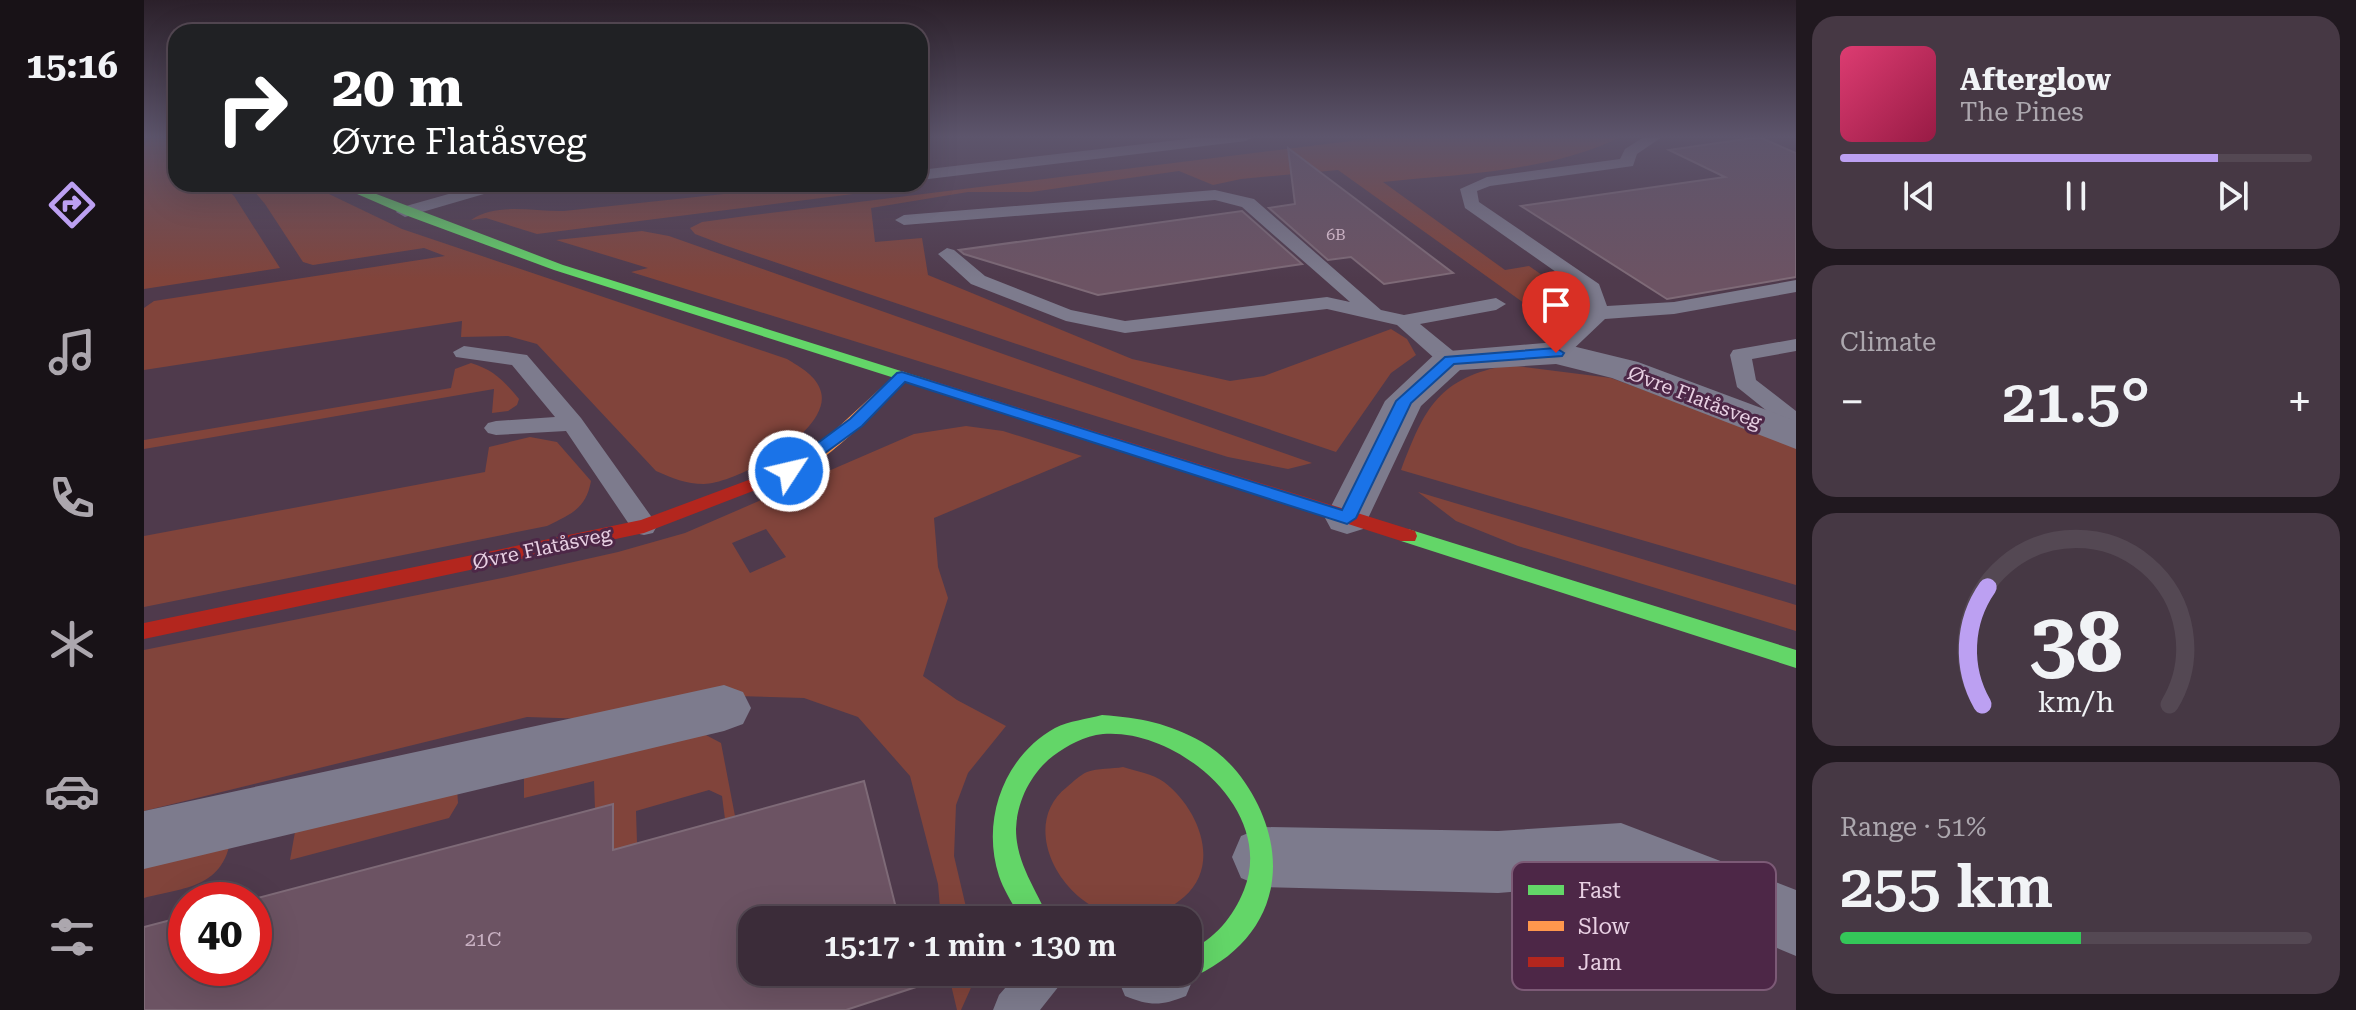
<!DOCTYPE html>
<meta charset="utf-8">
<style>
:root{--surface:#3b2c39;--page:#463844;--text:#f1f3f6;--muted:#aca7ae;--line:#544853;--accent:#bca0f2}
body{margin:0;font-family:"Roboto Serif",serif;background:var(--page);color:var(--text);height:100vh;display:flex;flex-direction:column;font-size:30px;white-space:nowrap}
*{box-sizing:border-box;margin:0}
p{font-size:26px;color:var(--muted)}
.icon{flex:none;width:44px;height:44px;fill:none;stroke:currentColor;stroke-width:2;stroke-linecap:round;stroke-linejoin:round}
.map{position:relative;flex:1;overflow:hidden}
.sheet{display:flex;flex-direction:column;gap:16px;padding:16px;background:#20181f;width:560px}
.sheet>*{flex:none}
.top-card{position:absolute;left:24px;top:24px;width:760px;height:168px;border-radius:24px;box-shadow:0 8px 32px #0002,0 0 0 2px var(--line);background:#202124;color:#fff;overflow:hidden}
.speed{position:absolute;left:24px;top:882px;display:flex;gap:16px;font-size:40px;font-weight:700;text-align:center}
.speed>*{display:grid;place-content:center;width:104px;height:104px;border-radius:50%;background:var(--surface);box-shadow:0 8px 32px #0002,0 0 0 2px var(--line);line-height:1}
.speed .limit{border:12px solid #d22;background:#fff;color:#111}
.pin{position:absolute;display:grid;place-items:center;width:68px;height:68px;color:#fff;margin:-82px -34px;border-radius:50% 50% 50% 0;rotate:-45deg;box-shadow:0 0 8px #0007}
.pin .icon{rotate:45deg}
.me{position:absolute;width:88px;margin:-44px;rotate:55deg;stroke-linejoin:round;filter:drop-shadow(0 0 6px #0008)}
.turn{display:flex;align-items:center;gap:28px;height:168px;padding:0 32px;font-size:36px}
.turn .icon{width:104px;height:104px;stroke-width:2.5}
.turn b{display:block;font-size:56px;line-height:68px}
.big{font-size:60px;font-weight:600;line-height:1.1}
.sheet .tile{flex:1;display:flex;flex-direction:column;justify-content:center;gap:12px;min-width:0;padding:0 28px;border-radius:24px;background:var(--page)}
.sheet .dial{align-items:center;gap:0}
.dial svg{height:208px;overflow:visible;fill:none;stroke:var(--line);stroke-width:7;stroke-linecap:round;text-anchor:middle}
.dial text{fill:var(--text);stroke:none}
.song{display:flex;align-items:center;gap:24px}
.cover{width:96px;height:96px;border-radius:12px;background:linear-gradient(135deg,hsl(340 70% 55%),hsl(340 70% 35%))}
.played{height:8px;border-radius:4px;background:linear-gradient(90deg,var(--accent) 80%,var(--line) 80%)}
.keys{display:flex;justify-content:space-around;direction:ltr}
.heat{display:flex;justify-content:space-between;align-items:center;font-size:44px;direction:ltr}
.charge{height:12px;border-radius:6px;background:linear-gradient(90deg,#34c759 51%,var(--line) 0)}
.trip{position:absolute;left:594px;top:906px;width:464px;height:80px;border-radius:24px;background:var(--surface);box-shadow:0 8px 32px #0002,0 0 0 2px var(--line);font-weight:600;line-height:80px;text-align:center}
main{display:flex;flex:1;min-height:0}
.menu{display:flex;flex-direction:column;width:144px;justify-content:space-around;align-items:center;background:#181217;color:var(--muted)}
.menu .icon{width:56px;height:56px}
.menu .on{color:var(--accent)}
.menu b{font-size:36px;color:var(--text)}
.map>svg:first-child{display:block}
.green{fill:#81443b;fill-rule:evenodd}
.building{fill:#6c5363;stroke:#7e6a77;stroke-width:2}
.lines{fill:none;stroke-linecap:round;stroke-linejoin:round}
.lane{fill:#7d7b8d;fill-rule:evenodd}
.street{fill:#7d7b8d;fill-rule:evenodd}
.fast{fill:#63d668;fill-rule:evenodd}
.slow{fill:#ff974d;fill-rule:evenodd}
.jam{fill:#b3261e;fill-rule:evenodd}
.route{fill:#1a73e8;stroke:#114b97;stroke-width:2}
.labels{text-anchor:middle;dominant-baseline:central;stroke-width:6;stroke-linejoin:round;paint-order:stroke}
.number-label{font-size:16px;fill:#c9b1c3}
.street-label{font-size:20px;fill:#e8d0e3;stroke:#4d2747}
.near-number-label{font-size:20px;fill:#c9b1c3}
.key{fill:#4d2747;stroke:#7c5a76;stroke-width:2}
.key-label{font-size:22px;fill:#e8d0e3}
</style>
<main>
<nav class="menu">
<b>15:16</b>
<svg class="icon on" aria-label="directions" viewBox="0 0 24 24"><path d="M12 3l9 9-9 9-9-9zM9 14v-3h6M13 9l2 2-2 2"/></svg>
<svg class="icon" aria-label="music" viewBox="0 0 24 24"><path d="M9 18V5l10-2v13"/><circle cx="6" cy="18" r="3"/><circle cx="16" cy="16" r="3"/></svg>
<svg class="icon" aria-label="phone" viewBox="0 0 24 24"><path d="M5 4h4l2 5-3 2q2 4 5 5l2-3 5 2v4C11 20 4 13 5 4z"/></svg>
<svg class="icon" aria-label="climate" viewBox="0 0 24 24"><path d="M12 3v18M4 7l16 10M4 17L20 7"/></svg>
<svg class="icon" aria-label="car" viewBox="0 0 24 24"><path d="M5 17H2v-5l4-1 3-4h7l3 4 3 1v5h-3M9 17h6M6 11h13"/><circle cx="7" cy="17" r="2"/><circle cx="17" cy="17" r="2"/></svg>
<svg class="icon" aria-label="filters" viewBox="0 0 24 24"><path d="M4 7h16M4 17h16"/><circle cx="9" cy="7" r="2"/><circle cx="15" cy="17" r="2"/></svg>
</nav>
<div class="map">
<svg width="1652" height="1010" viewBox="0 0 1652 1010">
<rect width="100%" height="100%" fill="#4f3a4c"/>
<path class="green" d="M7,137L32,140V184H78L90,196L136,268L0,289V145Z
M1239,137H1477C1404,172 1318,174 1239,182L1361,270L1385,266L1414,286L1419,302L1401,318L1194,170L1097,179L1069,185L1035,171L887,192H824L727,208L731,242L778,238L784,275L988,359L1086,381L1120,376L1247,329L1263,339L1272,355L1247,373L1192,452L580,245L551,234L546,228L558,222L602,216Z
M104,184H164L258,229L643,359C656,367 673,376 677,392C688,431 591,484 560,484C542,484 528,478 512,471L393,344L364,336L317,337L318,321L0,370V308L10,301L301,256L280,248L169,265L159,262L121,204Z
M674,184L715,185L717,193L393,234L342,218L327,220C353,202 390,212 420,211Z
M498,231L525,236L1168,463L1144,469L1084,457L487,272L504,268L412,240Z
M327,363C350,370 360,381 375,399L373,405L364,411L348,413L350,389L0,449V440L307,388L311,369Z
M1364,365L1467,378L1652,446V585L1257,470C1281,407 1295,378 1364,365Z
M822,426L859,431L938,456L790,518L794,567L804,598L779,676L813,700L862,726L824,773L812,805L810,856L825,920H797L794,884L766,776L714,717L660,698L557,695L445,719L383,717L0,811V650L363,577L474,552L541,533L770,434ZM622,529L642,557L606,573L588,543Z
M386,437L413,442L447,481C442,509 427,514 403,526L0,607V536L341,472L345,447Z
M1274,492L1652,605V631L1374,546L1312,521Z
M560,734L577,743L591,816L581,819L578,796L565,790L492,811L493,843L472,1010L469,805L451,809L450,781L380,798V770Z
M979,767C992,771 1009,774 1020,782C1054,808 1078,864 1040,897C959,968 856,839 923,787C929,782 936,775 943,772C954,768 968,769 979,767Z
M313,788L314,803L305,818L146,860L151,832Z
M85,847C74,889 36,888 0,898V863Z
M804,972H829L830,981L817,1010H813Z"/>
<path class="building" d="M1615,137L1652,153V277L1523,299L1377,206L1581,177L1525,150Z
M1144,148L1213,200L1309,273L1240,284L1207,257L1184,260L1125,208L1151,204Z
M1098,211L1158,264L954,295L820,254L815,250Z
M720,781L755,920H608V972H768L772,987L702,1010H0V927L42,916V968H110V900H106L469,804V850Z"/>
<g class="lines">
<path class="lane" d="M1060,137H1109L1102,141L776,180V170Z
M1500,137H1518L1493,154L1489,166L1346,186L1333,191L1335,202L1455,284L1463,306L1530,302L1652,280V292L1530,314L1461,319L1420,358H1404L1401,353L1404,348L1445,312L1439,291L1321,208L1316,189L1343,177L1476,159L1481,149Z
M340,184H366L364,187L261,217L252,212L255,208Z
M390,184H492C477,197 405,197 390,184Z
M1071,190L1110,199L1237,310L1260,315L1352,298L1362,304L1352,310L1276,324L1314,355L1317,360L1314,365H1298L1253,325L1183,309L981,333L922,321L827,284L794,254L803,248L810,250L841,276L927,310L981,321L1183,297L1206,302L1098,207L1071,200L760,225L751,220L760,215Z
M1652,339V351L1608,359L1612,380L1652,411V430L1644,428L1593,387L1586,355L1589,350Z
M320,346L383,355L437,418L509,519L513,526L509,533L500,535L491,533L422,431L352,435L344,433L340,428L344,423L352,421L411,417L368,365L312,357L309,352Z
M875,972H921L915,986L896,1010H849L855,995Z"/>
<path class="street" d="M1412,342L1494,362L1652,421V449L1468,378L1412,364L1316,370L1277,406L1219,529L1203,534L1187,529L1181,518L1241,401L1293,352Z
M580,685L599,692L607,708L599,724L580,731L0,869V811Z
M1477,823L1652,890V956L1477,883L1354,893L1119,887L1097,878L1088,857L1097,836L1119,827L1354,831Z
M1044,953L1052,972L1042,996C1017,1006 1006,1006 981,996L971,972H1044Z"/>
<path class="fast" d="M190,184H206L419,265L792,382L795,385L792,388H782L410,270L264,216Z
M1264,529L1652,650V668L1257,541L1255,536L1257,531Z
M958,715C997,718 1024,723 1058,742C1083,756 1102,780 1114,805C1150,880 1119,948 1044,979L1033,972H1044V951C1071,939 1089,917 1100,890C1132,810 1033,728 959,734C940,736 924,745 909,756C887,773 873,801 872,829C872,864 893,890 905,920H878C870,906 860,891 855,876C837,821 859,757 911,728C925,721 943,719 958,715Z"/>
<path class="slow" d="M758,371L763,373V379C740,404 658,491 623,481L620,477L623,473L677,443L753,373Z"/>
<path class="jam" d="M787,380L1271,531L1273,536L1271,541H1257L782,388L779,385Z
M629,471L638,477L635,481L500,533L0,639V623L497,520Z"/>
</g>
<linearGradient id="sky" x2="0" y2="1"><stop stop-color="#2b202a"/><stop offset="0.49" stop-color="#5d556c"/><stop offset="1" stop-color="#5d556c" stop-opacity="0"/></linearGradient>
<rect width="1652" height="279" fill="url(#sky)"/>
<path class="route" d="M1412,348L1420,353L1418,356L1310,364L1267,403L1212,518L1203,524L761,382L718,426L651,475H638L636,471L706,419L753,373L758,372L1198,510L1252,401L1301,357Z"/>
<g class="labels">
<g class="number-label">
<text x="1192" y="234">6B</text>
</g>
<g class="street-label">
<text transform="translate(1551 397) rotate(21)">Øvre Flatåsveg</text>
<text transform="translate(398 548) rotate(-12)">Øvre Flatåsveg</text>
</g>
<g class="near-number-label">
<text x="339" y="939">21C</text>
</g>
</g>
<rect x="1368" y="862" width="264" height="128" rx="12" class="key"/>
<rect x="1384" y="885" width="36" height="10" fill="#63d668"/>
<rect x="1384" y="921" width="36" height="10" fill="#ff974d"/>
<rect x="1384" y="957" width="36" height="10" fill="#b3261e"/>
<g class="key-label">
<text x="1434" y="898">Fast</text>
<text x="1434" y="934">Slow</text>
<text x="1434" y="970">Jam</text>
</g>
</svg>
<div class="speed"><div class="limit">40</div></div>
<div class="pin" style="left:1412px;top:353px;background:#d93025"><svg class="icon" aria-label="arrive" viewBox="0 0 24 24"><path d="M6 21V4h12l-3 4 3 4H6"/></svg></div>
<svg class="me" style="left:645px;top:471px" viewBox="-20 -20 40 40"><circle r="17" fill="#1a73e8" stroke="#fff" stroke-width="3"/><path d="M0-11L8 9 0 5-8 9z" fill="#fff"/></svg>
<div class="trip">15:17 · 1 min · 130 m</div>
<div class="top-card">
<div class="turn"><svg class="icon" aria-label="right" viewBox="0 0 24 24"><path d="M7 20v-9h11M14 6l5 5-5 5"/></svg><div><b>20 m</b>Øvre Flatåsveg</div></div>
</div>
</div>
<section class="sheet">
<div class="tile">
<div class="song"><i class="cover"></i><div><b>Afterglow</b><p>The Pines</p></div></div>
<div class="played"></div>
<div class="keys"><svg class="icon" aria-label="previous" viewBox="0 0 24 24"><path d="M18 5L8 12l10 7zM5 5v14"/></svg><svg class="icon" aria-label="pause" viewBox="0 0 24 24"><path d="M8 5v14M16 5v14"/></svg><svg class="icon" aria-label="next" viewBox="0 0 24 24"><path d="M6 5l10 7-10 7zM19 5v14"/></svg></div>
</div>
<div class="tile"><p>Climate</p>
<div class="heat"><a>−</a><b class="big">21.5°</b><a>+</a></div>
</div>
<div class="tile dial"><svg viewBox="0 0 100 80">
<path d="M14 69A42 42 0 1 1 86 69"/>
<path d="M14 69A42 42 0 0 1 16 24" stroke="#bca0f2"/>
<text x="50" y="56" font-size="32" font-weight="700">38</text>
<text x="50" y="72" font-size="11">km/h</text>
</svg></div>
<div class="tile"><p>Range · 51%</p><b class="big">255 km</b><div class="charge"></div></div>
</section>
</main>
